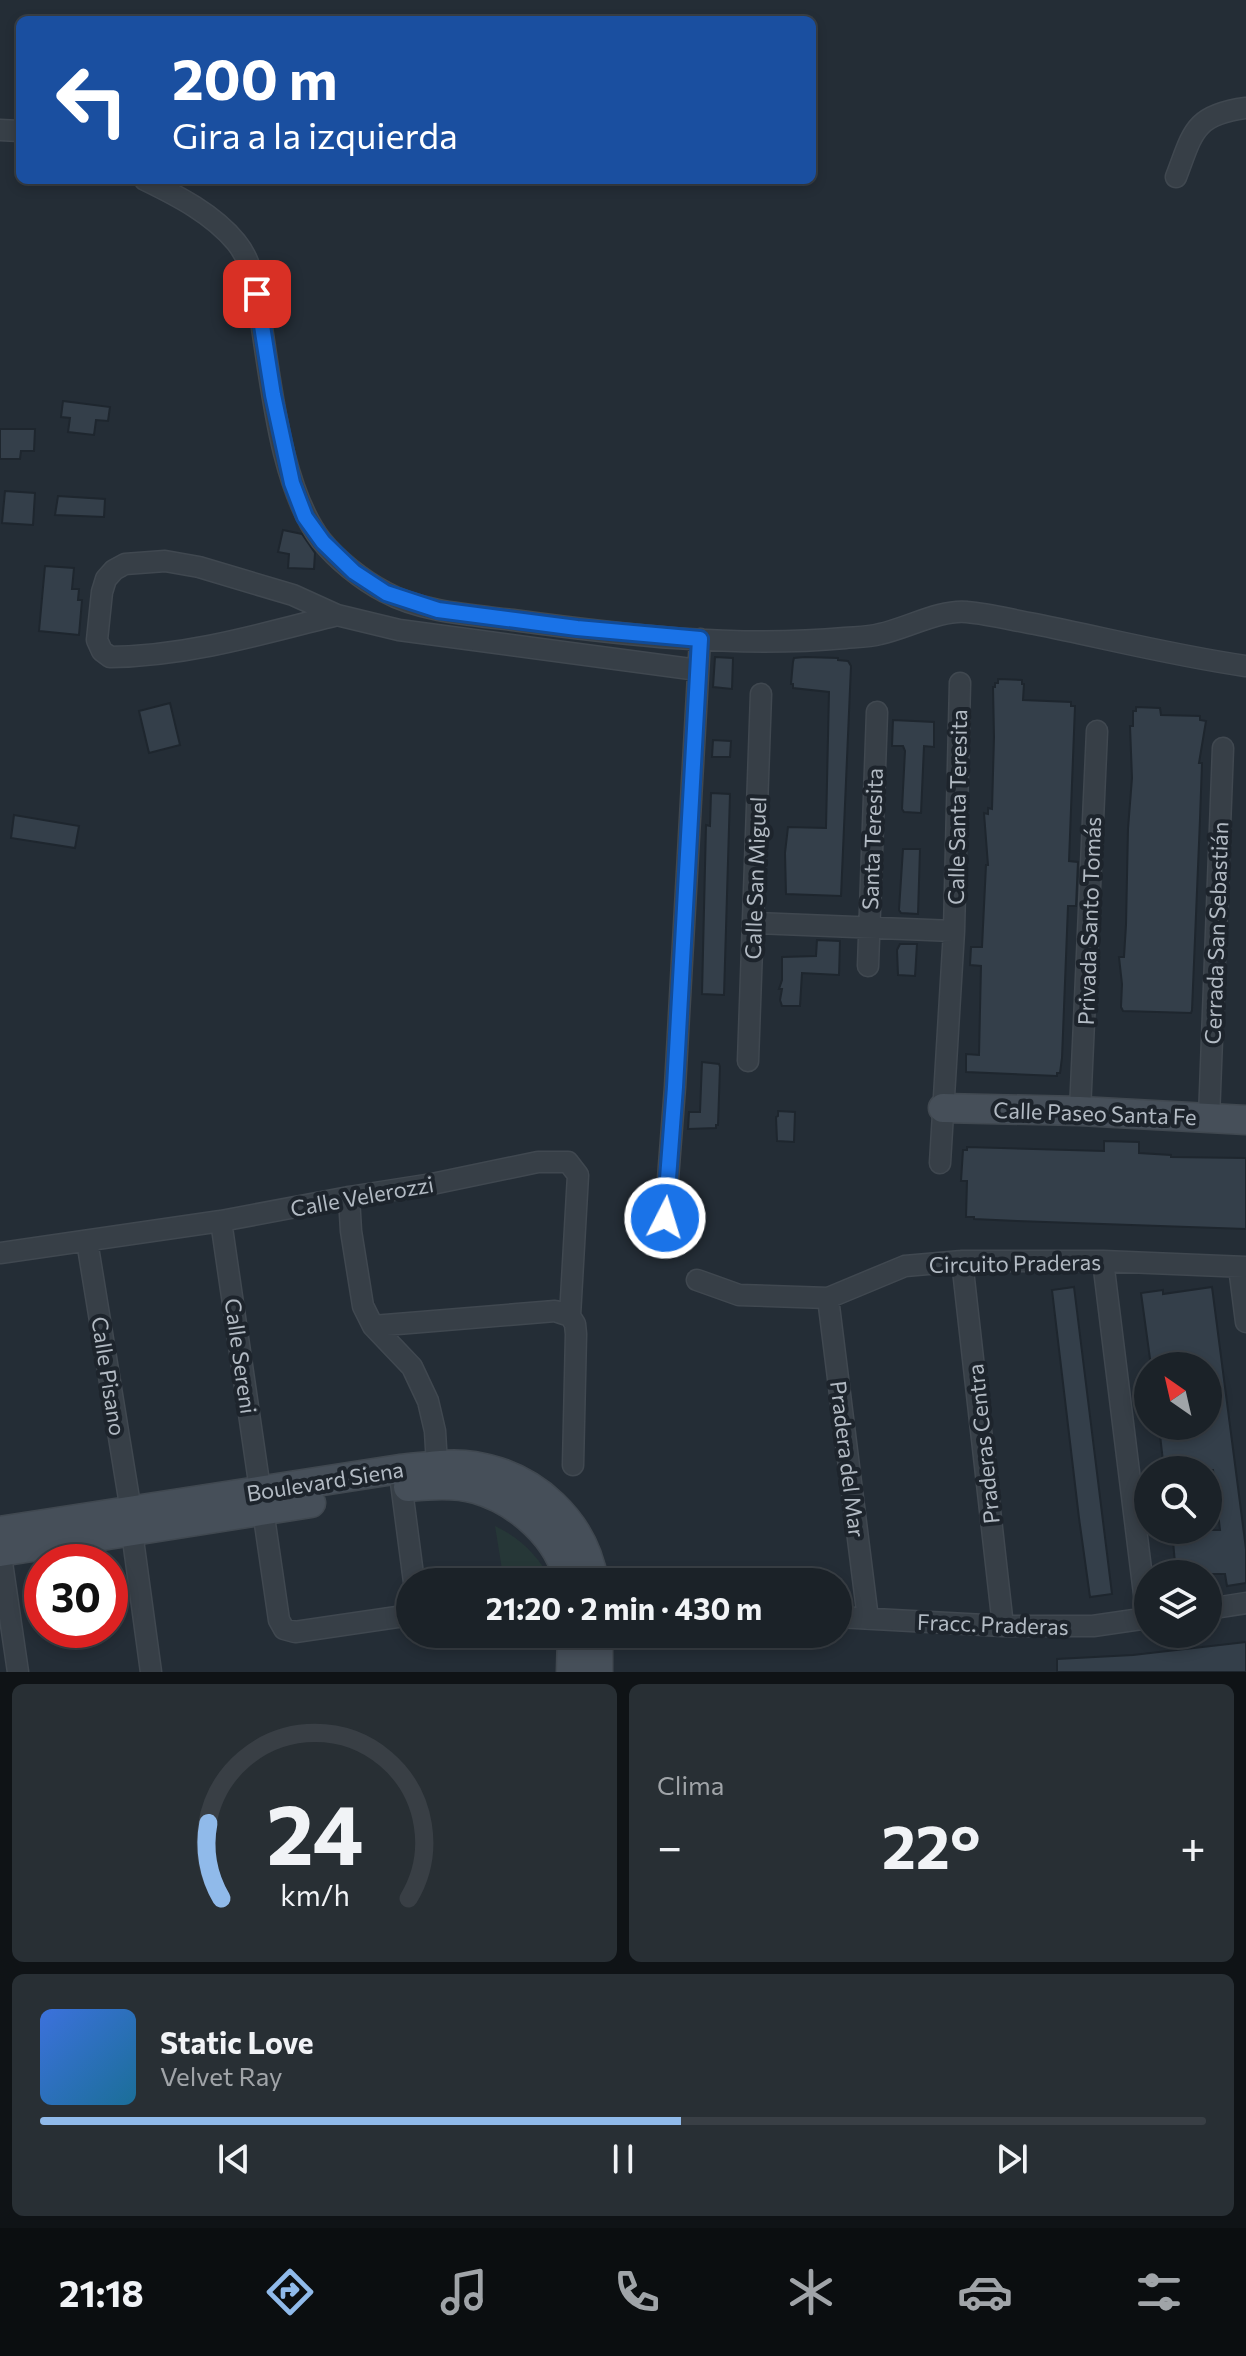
<!DOCTYPE html>
<html lang="es">
<meta charset="utf-8">
<style>
:root{--surface:#1b2228;--page:#282f34;--text:#f1f3f6;--muted:#a0a4a8;--line:#393f45;--accent:#90baea}
body{margin:0;font-family:Commissioner,sans-serif;background:var(--page);color:var(--text);height:100vh;display:flex;flex-direction:column;font-size:30px;white-space:nowrap}
*{box-sizing:border-box;margin:0}
p{font-size:26px;color:var(--muted)}
.icon{flex:none;width:44px;height:44px;fill:none;stroke:currentColor;stroke-width:2;stroke-linecap:round;stroke-linejoin:round}
.map{position:relative;height:1672px;overflow:hidden}
.drawer{display:flex;flex-direction:column;gap:12px;padding:12px;background:#0f1316;flex:1}
.drawer>*{flex:none}
.hud{position:absolute;left:16px;top:16px;width:800px;height:168px;border-radius:12px;box-shadow:0 4px 12px #0003,0 0 0 2px var(--line);background:#1a4fa0;color:#fff;overflow:hidden}
.needle{width:52px;rotate:326deg}
.tools{position:absolute;left:1134px;top:1352px;display:grid;gap:16px}
.tools a{display:grid;place-items:center;width:88px;height:88px;border-radius:50%;background:var(--surface);box-shadow:0 4px 12px #0003,0 0 0 2px var(--line);font-size:40px}
.speed{position:absolute;left:24px;top:1544px;display:flex;gap:16px;font-size:40px;font-weight:700;text-align:center}
.speed>*{display:grid;place-content:center;width:104px;height:104px;border-radius:50%;background:var(--surface);box-shadow:0 4px 12px #0003,0 0 0 2px var(--line);line-height:1}
.speed .limit{border:12px solid #d22;background:#fff;color:#111}
.pin{position:absolute;display:grid;place-items:center;width:68px;height:68px;color:#fff;margin:-34px;border-radius:16px;box-shadow:0 4px 12px #0006}
.me{position:absolute;width:88px;margin:-44px;rotate:5deg;stroke-linejoin:round;filter:drop-shadow(0 0 6px #0008)}
.turn{display:flex;align-items:center;gap:28px;height:168px;padding:0 24px;font-size:36px}
.turn .icon{width:104px;height:104px;stroke-width:2.5}
.turn b{display:block;font-size:56px;line-height:68px}
.big{font-size:60px;font-weight:700;line-height:1.1}
.drawer .card{flex:1;display:flex;flex-direction:column;justify-content:center;gap:12px;min-width:0;padding:0 28px;border-radius:12px;background:var(--page)}
.drawer .dial{align-items:center;gap:0}
.dial svg{height:208px;overflow:visible;fill:none;stroke:var(--line);stroke-width:7;stroke-linecap:round;text-anchor:middle}
.dial text{fill:var(--text);stroke:none}
.song{display:flex;align-items:center;gap:24px}
.cover{width:96px;height:96px;border-radius:12px;background:linear-gradient(135deg,hsl(220 70% 55%),hsl(200 70% 35%))}
.played{height:8px;border-radius:4px;background:linear-gradient(90deg,var(--accent) 55%,var(--line) 55%)}
.keys{display:flex;justify-content:space-around;direction:ltr}
.heat{display:flex;justify-content:space-between;align-items:center;font-size:44px;direction:ltr}
.drawer .tiles{flex:1;display:grid;gap:12px;grid-template-columns:1fr 1fr}
.card:last-child{grid-column:span 2}
.trip{position:absolute;left:396px;top:1568px;width:456px;height:80px;border-radius:40px;background:var(--surface);box-shadow:0 4px 12px #0003,0 0 0 2px var(--line);font-weight:700;line-height:80px;text-align:center}
.tabs{display:flex;height:128px;justify-content:space-around;align-items:center;background:#0b0e10;color:var(--muted)}
.tabs .icon{width:56px;height:56px}
.tabs .current{color:var(--accent)}
.tabs b{font-size:36px;color:var(--text)}
.map>svg:first-child{display:block}
.green{fill:#263737}
.building{fill:#343f4a;stroke:#1e262e;stroke-width:2}
.lines{fill:none;stroke-linecap:round;stroke-linejoin:round}
.street-casing{stroke:#404850;stroke-width:23}
.secondary-casing{stroke:#404850;stroke-width:31}
.street{stroke:#373f47;stroke-width:20}
.secondary{stroke:#464f59;stroke-width:28}
.route-casing{stroke:#114b97;stroke-width:20}
.route{stroke:#1a73e8;stroke-width:14}
.labels{text-anchor:middle;dominant-baseline:central;stroke-width:8;stroke-linejoin:round;paint-order:stroke}
.street-label{font-size:22px;fill:#b2bac3;stroke:#1d242c}
</style>
<div class="map">
<svg width="1246" height="1672" viewBox="0 0 1246 1672">
<rect width="100%" height="100%" fill="#242d36"/>
<path class="green" d="M495,1526C521,1538 539,1557 552,1582H504Z"/>
<path class="building" d="M63,401L110,407L108,421L96,420L94,435L68,432L70,418L61,417Z
M0,429H35L34,451H21L20,459H0Z
M5,491L35,493L33,525L2,523Z
M58,496L105,499L104,517L55,515Z
M283,530L302,534L315,553L314,569L288,568L289,554L278,552Z
M45,566L74,568L72,589H79L78,600H82L79,635L39,631Z
M715,657L733,658L732,689L713,687Z
M805,657L838,658V660L848,661L851,666L841,896L786,894L785,853L788,827L826,828L829,692L793,688V684H791L793,662L794,658Z
M998,679L1022,680V684H1024L1023,700L1071,702V706H1075L1069,861L1078,862L1076,906H1068L1062,1058L1060,1073H1057V1076L966,1072V1054L979,1055L981,966L970,965L971,947H982L986,865H988L984,813L988,814V808L992,809L994,737L993,687H995V683H998Z
M170,703L180,745L149,753L139,711Z
M1136,707L1160,708L1161,715L1200,716V720L1206,721L1199,763H1202L1200,819L1192,1010L1191,1013L1123,1011L1121,1007L1122,984L1119,957H1124L1126,925L1128,829L1132,778L1130,726H1133V711H1136Z
M893,720L934,722V747L924,746L921,813L904,812L902,809L905,751L903,746H892Z
M713,740L731,741L730,757H712Z
M711,793L730,794L724,995L702,994L706,825L710,826Z
M14,815L79,826L75,848L11,838Z
M903,849H920L918,914L901,913L899,910Z
M817,940L840,941L839,975L802,973L800,1006H782L780,1000L782,989H779L782,980V957L816,956Z
M900,944H917L915,976L898,975L897,950Z
M702,1062L719,1064L720,1067L718,1125H716V1128L688,1129L689,1112H700Z
M778,1111L795,1112L794,1142L777,1141L776,1117L778,1116Z
M1104,1141L1139,1142V1153L1171,1155V1157L1246,1158V1229L1017,1221L974,1219V1217H966L967,1181H961L963,1150H967V1147L1104,1151Z
M1074,1287L1112,1594L1090,1597L1079,1518L1052,1290Z
M1212,1287L1246,1549V1583L1227,1586L1225,1574H1176L1172,1530H1220L1216,1495L1213,1470H1164L1159,1426H1208V1366H1151L1141,1293L1163,1290V1294Z
M1246,1642V1672H1057V1659L1133,1655Z"/>
<g class="lines">
<g class="street-casing">
<path id="street" d="M0,130L20,131
M1176,177C1193,133 1193,115 1246,108
M145,180C178,196 213,214 236,242C255,265 258,299 262,328C272,391 282,489 321,540C337,560 362,580 385,592C421,612 473,615 513,620C623,635 735,648 845,638C857,637 869,637 880,634C905,629 941,609 967,612C989,614 1012,620 1035,624C1105,638 1175,656 1246,666
M337,615C262,634 188,656 110,657L102,651L97,640L102,592L106,579L114,570L125,564L165,561L199,567L293,595L337,615L399,630L698,670
M754,923L954,931
M868,966L877,712
M748,1061L761,694
M1080,1111L1097,731
M1209,1118L1223,748
M940,1163L954,931L960,683
M349,1197L351,1231L363,1306L373,1326L412,1367L428,1401L435,1431L437,1465
M665,1218L675,1087L700,639
M221,1221L279,1620L284,1629L295,1632L404,1616L410,1613
M87,1241L131,1511
M0,1253L221,1221L349,1197L432,1184L538,1162H568L578,1175L570,1316
M962,1261L1003,1626
M1103,1261L1147,1618
M1239,1267L1246,1322
M697,1280L739,1295L828,1298L905,1266L962,1261H1103L1246,1267
M828,1298L868,1619
M570,1316L575,1324L576,1334L573,1465
M373,1326L555,1311L570,1316
M400,1475L414,1582
M132,1532L151,1672
M0,1549L18,1672
M1208,1609L1246,1603
M838,1617L1003,1626H1093L1148,1618"/>
</g>
<g class="secondary-casing">
<path id="secondary" d="M943,1108L1080,1111L1246,1120
M408,1487C430,1485 454,1483 476,1489C517,1501 561,1538 568,1582
M0,1531L400,1469C424,1467 450,1462 474,1466C535,1476 584,1521 594,1582
M0,1552L311,1503
M571,1672L572,1634
M598,1672V1634"/>
</g>
<use href="#street" class="street"/>
<use href="#secondary" class="secondary"/>
</g>
<g class="lines">
<g class="route-casing">
<path id="route" d="M257,294L273,395L292,483L305,517L323,542L354,572L386,593L438,610L577,628L700,639L675,1087L665,1218"/>
</g>
<use href="#route" class="route"/>
</g>
<g class="labels">
<g class="street-label">
<text transform="translate(957 807) rotate(-89)">Calle Santa Teresita</text>
<text transform="translate(872 839) rotate(-88)">Santa Teresita</text>
<text transform="translate(755 878) rotate(-88)">Calle San Miguel</text>
<text transform="translate(1089 921) rotate(-88)">Privada Santo Tomás</text>
<text transform="translate(1216 933) rotate(-88)">Cerrada San Sebastián</text>
<text transform="translate(1095 1113) rotate(2)">Calle Paseo Santa Fe</text>
<text transform="translate(362 1196) rotate(-10)">Calle Velerozzi</text>
<text transform="translate(1015 1263) rotate(-1)">Circuito Praderas</text>
<text transform="translate(241 1356) rotate(82)">Calle Sereni</text>
<text transform="translate(109 1376) rotate(81)">Calle Pisano</text>
<text transform="translate(983 1444) rotate(-96)">Praderas Centra</text>
<text transform="translate(848 1459) rotate(83)">Pradera del Mar</text>
<text transform="translate(325 1481) rotate(-9)">Boulevard Siena</text>
<text transform="translate(993 1624) rotate(2)">Fracc. Praderas</text>
</g>
</g>
</svg>
<div class="tools">
<a><svg class="needle" viewBox="-14 -14 28 28"><path d="M0-13l5 13h-10z" fill="#e53935"/><path d="M0 13l5-13h-10z" fill="#a0a4a8"/></svg></a>
<a><svg class="icon" aria-label="search" viewBox="0 0 24 24"><circle cx="10" cy="10" r="6"/><path d="M15 15l6 6"/></svg></a>
<a><svg class="icon" aria-label="layers" viewBox="0 0 24 24"><path d="M12 4l9 5-9 5-9-5zM3 14l9 5 9-5"/></svg></a>
</div>
<div class="speed"><div class="limit">30</div></div>
<div class="pin" style="left:257px;top:294px;background:#d93025"><svg class="icon" aria-label="arrive" viewBox="0 0 24 24"><path d="M6 21V4h12l-3 4 3 4H6"/></svg></div>
<svg class="me" style="left:665px;top:1218px" viewBox="-20 -20 40 40"><circle r="17" fill="#1a73e8" stroke="#fff" stroke-width="3"/><path d="M0-11L8 9 0 5-8 9z" fill="#fff"/></svg>
<div class="trip">21:20 · 2 min · 430 m</div>
<div class="hud">
<div class="turn"><svg class="icon" aria-label="left" viewBox="0 0 24 24"><path d="M17 20v-9H6M10 6l-5 5 5 5"/></svg><div><b>200 m</b>Gira a la izquierda</div></div>
</div>
</div>
<section class="drawer">
<div class="tiles">
<div class="card dial"><svg viewBox="0 0 100 80">
<path d="M14 69A42 42 0 1 1 86 69"/>
<path d="M14 69A42 42 0 0 1 9 40" stroke="#90baea"/>
<text x="50" y="56" font-size="32" font-weight="700">24</text>
<text x="50" y="72" font-size="11">km/h</text>
</svg></div>
<div class="card"><p>Clima</p>
<div class="heat"><a>−</a><b class="big">22°</b><a>+</a></div>
</div>
<div class="card">
<div class="song"><i class="cover"></i><div><b>Static Love</b><p>Velvet Ray</p></div></div>
<div class="played"></div>
<div class="keys"><svg class="icon" aria-label="previous" viewBox="0 0 24 24"><path d="M18 5L8 12l10 7zM5 5v14"/></svg><svg class="icon" aria-label="pause" viewBox="0 0 24 24"><path d="M8 5v14M16 5v14"/></svg><svg class="icon" aria-label="next" viewBox="0 0 24 24"><path d="M6 5l10 7-10 7zM19 5v14"/></svg></div>
</div>
</div>
</section>
<nav class="tabs">
<b>21:18</b>
<svg class="icon current" aria-label="directions" viewBox="0 0 24 24"><path d="M12 3l9 9-9 9-9-9zM9 14v-3h6M13 9l2 2-2 2"/></svg>
<svg class="icon" aria-label="music" viewBox="0 0 24 24"><path d="M9 18V5l10-2v13"/><circle cx="6" cy="18" r="3"/><circle cx="16" cy="16" r="3"/></svg>
<svg class="icon" aria-label="phone" viewBox="0 0 24 24"><path d="M5 4h4l2 5-3 2q2 4 5 5l2-3 5 2v4C11 20 4 13 5 4z"/></svg>
<svg class="icon" aria-label="climate" viewBox="0 0 24 24"><path d="M12 3v18M4 7l16 10M4 17L20 7"/></svg>
<svg class="icon" aria-label="car" viewBox="0 0 24 24"><path d="M5 17H2v-5l4-1 3-4h7l3 4 3 1v5h-3M9 17h6M6 11h13"/><circle cx="7" cy="17" r="2"/><circle cx="17" cy="17" r="2"/></svg>
<svg class="icon" aria-label="filters" viewBox="0 0 24 24"><path d="M4 7h16M4 17h16"/><circle cx="9" cy="7" r="2"/><circle cx="15" cy="17" r="2"/></svg>
</nav>
